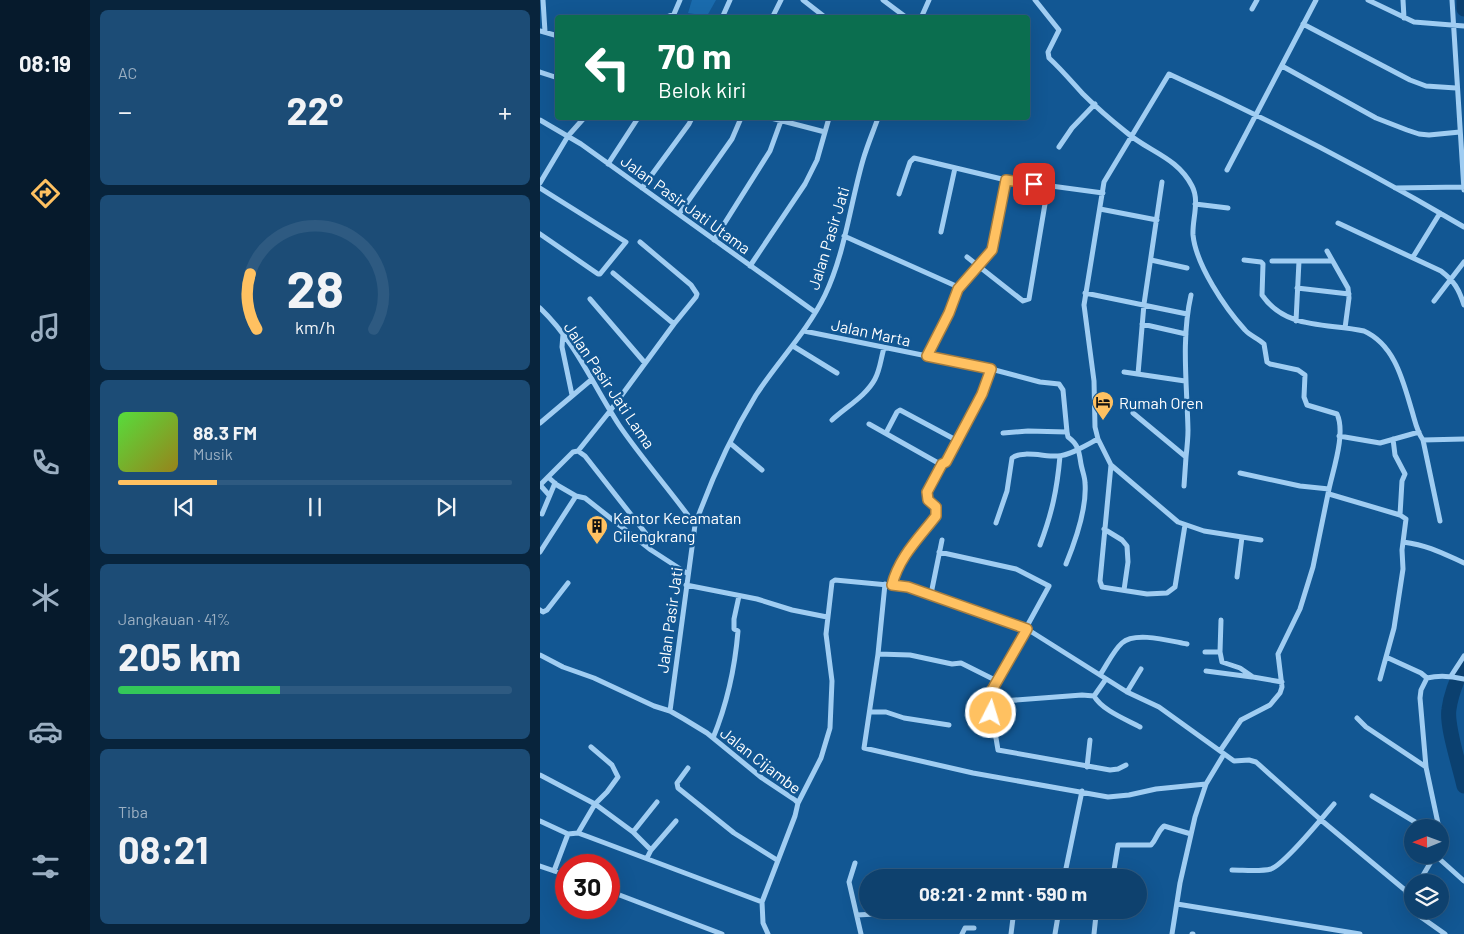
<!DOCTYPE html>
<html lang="id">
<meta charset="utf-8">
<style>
:root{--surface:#0e416e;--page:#1c4c76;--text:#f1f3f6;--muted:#9bafc2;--line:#2e5a81;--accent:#ffc161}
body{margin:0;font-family:Barlow,sans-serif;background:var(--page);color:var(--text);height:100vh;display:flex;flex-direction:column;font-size:19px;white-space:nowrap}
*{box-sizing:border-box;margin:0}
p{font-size:16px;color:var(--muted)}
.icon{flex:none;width:28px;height:28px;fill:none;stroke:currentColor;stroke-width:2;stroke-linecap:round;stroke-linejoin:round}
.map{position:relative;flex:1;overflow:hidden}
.sheet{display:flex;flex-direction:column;gap:10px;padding:10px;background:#08243c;width:450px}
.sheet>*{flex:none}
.top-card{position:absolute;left:15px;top:15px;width:475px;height:105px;border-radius:5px;box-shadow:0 5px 20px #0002,0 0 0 1px var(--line);background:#0b6e4f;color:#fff;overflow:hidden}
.needle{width:32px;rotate:269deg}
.tools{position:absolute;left:864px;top:819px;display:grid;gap:10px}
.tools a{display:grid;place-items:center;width:45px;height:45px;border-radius:50%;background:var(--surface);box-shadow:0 5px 20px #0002,0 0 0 1px var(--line);font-size:25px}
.speed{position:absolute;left:15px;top:854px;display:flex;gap:10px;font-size:25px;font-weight:700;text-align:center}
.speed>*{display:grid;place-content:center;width:65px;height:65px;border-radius:50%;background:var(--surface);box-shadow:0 5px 20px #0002,0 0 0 1px var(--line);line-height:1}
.speed .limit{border:8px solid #d22;background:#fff;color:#111}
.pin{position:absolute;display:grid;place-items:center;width:42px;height:42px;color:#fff;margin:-21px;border-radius:10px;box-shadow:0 2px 8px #0006}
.me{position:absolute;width:55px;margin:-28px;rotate:5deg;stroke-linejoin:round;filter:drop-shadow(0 0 4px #0008)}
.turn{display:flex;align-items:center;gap:18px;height:105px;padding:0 20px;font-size:22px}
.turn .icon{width:65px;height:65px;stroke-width:2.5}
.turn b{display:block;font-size:35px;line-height:42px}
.big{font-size:38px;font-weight:700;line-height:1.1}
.sheet .card{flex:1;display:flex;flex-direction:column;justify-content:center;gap:8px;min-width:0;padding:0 18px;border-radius:8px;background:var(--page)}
.sheet .dial{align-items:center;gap:0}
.dial svg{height:130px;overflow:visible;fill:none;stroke:var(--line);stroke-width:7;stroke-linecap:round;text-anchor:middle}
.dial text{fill:var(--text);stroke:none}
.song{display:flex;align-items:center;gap:15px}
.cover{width:60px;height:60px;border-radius:8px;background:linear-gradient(135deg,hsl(110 70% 55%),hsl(50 70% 35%))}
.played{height:5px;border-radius:2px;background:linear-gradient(90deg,var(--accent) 25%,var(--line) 25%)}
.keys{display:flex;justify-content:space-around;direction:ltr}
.heat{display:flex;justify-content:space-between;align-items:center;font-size:28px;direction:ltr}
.charge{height:8px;border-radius:4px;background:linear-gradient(90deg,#34c759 41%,var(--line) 0)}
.trip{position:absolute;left:319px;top:869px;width:288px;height:50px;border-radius:25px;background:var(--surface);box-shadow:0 5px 20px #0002,0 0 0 1px var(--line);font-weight:700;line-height:50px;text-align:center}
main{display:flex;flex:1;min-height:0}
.menu{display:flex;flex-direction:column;width:90px;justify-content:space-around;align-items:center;background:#061a2c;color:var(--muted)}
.menu .icon{width:35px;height:35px}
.menu .current{color:var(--accent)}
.menu b{font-size:22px;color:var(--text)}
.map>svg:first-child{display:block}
.green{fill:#1a6bad}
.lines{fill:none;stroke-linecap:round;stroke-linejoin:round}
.river{stroke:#0b406f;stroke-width:15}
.street{stroke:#a0cdf2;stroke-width:5}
.route-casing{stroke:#a67d3f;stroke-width:12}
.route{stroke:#ffc161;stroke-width:9}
.labels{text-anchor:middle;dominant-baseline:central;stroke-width:5;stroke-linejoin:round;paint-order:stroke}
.street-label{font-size:16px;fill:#fff;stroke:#125793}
.poi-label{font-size:16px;fill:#fff;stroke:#125793;text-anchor:start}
</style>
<main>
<nav class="menu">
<b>08:19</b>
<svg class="icon current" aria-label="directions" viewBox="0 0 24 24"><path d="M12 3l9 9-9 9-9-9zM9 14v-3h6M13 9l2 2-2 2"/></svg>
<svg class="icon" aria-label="music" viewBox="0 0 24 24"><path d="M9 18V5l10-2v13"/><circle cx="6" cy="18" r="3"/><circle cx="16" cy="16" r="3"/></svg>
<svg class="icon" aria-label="phone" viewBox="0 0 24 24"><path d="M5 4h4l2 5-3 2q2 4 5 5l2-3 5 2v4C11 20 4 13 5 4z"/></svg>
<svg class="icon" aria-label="climate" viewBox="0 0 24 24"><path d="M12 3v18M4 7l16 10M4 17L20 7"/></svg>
<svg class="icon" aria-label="car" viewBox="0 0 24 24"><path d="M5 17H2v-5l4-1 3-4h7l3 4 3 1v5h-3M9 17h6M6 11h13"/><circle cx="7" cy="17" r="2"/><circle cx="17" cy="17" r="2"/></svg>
<svg class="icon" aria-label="filters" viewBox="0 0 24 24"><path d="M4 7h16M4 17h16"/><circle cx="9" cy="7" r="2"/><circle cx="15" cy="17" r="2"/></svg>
</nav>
<section class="sheet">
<div class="card"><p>AC</p>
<div class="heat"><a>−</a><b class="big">22°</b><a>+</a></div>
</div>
<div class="card dial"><svg viewBox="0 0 100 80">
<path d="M14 69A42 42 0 1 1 86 69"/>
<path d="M14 69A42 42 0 0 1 10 35" stroke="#ffc161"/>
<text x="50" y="56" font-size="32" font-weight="700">28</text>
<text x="50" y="72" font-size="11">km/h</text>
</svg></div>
<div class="card">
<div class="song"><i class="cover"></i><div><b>88.3 FM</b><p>Musik</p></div></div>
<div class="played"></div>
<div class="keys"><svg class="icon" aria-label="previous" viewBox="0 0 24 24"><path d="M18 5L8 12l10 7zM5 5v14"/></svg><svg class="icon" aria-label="pause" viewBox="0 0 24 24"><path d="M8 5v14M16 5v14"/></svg><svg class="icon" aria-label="next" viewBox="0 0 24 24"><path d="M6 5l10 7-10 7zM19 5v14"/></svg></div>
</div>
<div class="card"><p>Jangkauan · 41%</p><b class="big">205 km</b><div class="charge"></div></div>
<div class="card"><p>Tiba</p><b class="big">08:21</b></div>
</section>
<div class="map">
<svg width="924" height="934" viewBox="0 0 924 934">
<rect width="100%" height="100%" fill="#125793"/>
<path class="green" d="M152,0H176L167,16L148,13Z"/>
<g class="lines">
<path class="river" d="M924,0V9
M924,665C917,679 911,694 909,709C906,726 920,767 924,786"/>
<path class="street" d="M3,0L5,32
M263,0L286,18
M343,0L367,18
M495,0L519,30L508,52L509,58C521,69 532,82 543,94C556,107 571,120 586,132C609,152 637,157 652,186C660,201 652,220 653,235C656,265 685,308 705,330C710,336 718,338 724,344L727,362L730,364L758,370L765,375L764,397L767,405L797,414C806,433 793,470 789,489
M828,0L874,22L924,26
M863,0L864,18
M912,0L924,190
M712,9L717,0
M124,18L134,14L140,0
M182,18L190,0
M232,18L241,0
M381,18L389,0
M763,24L870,80L886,86L916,88
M0,31L18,36
M742,66L836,118L867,130L879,134L889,135L920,132
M0,72L18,78
M231,118L285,132
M0,120L41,144L275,312
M519,147L532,128L555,104
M68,164L98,118
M687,170L776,0
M0,183L28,136L44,118
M0,188L86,242L60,274H58L0,234
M102,188L149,124L152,118
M855,188L923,187
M359,194L370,162L374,158L466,180L563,193
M655,204L688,208
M560,209L617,220
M139,214L192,139L201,118
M798,223L901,271C914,281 919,289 924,305
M401,232L415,168
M304,236L416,286L417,289
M174,240L230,151L242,118
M787,251L808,288L809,298L805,328
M427,257L483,301L489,299L508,186
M873,257L900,213
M611,260L647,268
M704,260L721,262L723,264L722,295C746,330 787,323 824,331C855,345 863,381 872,411C875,421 877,432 883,440L924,439
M732,261H792
M210,266L265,184L277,160L289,118
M73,273L134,324
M757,288L809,294
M545,293L647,314
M50,299L105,363
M894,301L924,262
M0,308C35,341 53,385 79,425C102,459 131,491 155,525
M756,321L759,261
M602,324L646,334
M264,331L451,369L500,382L519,384L523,390L527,432L528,437C539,445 539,452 541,464C542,470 545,477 545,483C547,507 535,542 526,564
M23,334L22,347L32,395
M253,346L297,373
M387,356L409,313L417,289L452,250L466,180
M584,372L645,381
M598,374L604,304L622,182
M593,413L646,457C647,448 648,439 648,430C647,385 641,339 651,295
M292,420C306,407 326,396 335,379C340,370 341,358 344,348
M0,423L51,380
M329,424L400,464H402
M346,433L357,412L360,410L416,440
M463,433L488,431L527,432
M799,436L840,443L879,432
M853,439L855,455L865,474L862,481L860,515
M883,440L900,521
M190,443L222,470
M38,451L45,456L107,535
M571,465L560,581L562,587L607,594L627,593L635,587L645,525
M8,477L1,484V486L9,495
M644,486L646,457
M789,494L860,515L866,519L862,550L863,569L854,628L840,679
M36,496L45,498L111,550L148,574
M2,514L15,483
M456,523L467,491L472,458C481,450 506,457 518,456C531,455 546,445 558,439
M564,529L582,540L587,546L588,562L584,590
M721,540L664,531L638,522L571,465L558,439L555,427L554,381L544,305L564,182L629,74C730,120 829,171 924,227
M863,542C890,546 900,552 924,563
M500,545C512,513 517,490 520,456
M0,552L36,496L17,485L8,477L33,452L38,451L70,411L134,324L156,297L157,294L151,285L100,242
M399,552L476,569L509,586L452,690L450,702
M697,577L702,537
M146,585L217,599L252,610L287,617
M352,585C359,557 379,538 396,516V507L388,500L387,492L402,464L406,462L442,394L451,369
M391,594L402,540
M0,610L3,612L7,610L28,583
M681,620L680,652L682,662L700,668L713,677L742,682
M665,652H680
M338,654L345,584
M0,655L23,667L54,678L114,706L130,711L144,719L167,733L222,778L255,800L258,803L255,816L222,902L223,923L228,934
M846,657L881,673L887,678
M666,671L712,677
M560,675C567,665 573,651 582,643C595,631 630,641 647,644
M911,676L924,656
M566,679L554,696L542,695L450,702L458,750L570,770L578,769L586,765
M457,681L421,663L412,664L370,655L338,654L324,748L433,773L568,797L589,795L616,789L666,784
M587,692L601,669
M554,696C562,710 585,719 600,727
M130,711L155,525C171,480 191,436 216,395C238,361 267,332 285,295C305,253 310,205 323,160C327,146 333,132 338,118
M330,712H346L364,718L409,725
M817,718L826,727L886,767
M173,738C187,704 195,667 198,631L194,629V619L199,596
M680,751L701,720L730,705L740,693L742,687L738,654L760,609L773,567L789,489L760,486L700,473
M547,767L550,740
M148,768L137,783L138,788L194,833L237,860
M0,775L55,804L93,832L111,850L107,858
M832,796L885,828
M258,803L281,758L290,728L292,681L286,634L292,582L295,580L369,587L487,629L587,692L619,707L694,761L709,760L716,762L781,820L865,890L872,907
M0,821L28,834L38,833L49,837L222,902
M899,828L886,767L880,698L881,690L887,678C900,675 911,676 924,679
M93,832L117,802
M38,833L55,804L67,792L78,777L72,765L51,747
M900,834V837
M111,850L136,821
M895,855L924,881
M315,863L309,882L321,934
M0,866L26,875
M692,870C704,870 720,872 731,869C745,864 783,817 794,804
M14,871L28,834
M524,878L542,791
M581,878L573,876L578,845H611C617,839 617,832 624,826L651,834
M879,882L895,855
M69,891L182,934
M637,904L820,934
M354,910L369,914L387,916
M873,910L878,915L905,934
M317,915L336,914L339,910
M422,934L425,928H434
M471,934L474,910
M515,934L519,910
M554,934L556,915L578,916L579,910
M632,934L640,883L655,817L666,784L684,754
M652,934H653"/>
</g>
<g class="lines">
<g class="route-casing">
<path id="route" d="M451,713L450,702L452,690L487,629L368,587L352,585C359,557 379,538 396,516V507L388,500L387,492L402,464L406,462L442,394L451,369L387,356L409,313L418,289L452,250L466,180L494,184"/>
</g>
<use href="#route" class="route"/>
</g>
<defs>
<g id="hotel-pin" transform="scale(1.125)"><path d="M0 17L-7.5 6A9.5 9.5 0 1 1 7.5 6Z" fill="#ffc161" stroke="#125793"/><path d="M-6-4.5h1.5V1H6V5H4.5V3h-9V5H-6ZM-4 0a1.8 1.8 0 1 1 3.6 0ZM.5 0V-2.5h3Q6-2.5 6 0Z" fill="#111"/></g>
<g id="building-pin" transform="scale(1.125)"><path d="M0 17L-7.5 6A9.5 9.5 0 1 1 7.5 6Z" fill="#ffc161" stroke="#125793"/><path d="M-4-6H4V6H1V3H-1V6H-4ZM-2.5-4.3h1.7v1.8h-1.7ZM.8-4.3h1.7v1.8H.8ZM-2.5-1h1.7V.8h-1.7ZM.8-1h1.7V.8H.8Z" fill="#111"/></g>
</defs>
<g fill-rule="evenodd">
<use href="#hotel-pin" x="563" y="402"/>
<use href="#building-pin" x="57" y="526"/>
</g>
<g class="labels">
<g class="street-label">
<text transform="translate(146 204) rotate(36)">Jalan Pasir Jati Utama</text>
<text transform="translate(288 238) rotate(-73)">Jalan Pasir Jati</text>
<text transform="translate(331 332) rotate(12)">Jalan Marta</text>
<text transform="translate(70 385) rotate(56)">Jalan Pasir Jati Lama</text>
<text transform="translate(129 620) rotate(-82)">Jalan Pasir Jati</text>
<text transform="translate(221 760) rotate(38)">Jalan Cijambe</text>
</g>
<g class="poi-label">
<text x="579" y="402">Rumah Oren</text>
<text x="73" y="517">Kantor Kecamatan<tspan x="73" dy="18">Cilengkrang</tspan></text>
</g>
</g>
</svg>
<div class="tools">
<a><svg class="needle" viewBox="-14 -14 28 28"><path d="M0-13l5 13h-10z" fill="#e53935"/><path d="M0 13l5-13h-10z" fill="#9bafc2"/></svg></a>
<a><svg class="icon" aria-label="layers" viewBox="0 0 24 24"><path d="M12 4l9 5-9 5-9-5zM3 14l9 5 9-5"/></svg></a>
</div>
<div class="speed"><div class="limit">30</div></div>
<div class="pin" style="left:494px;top:184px;background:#d93025"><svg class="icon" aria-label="arrive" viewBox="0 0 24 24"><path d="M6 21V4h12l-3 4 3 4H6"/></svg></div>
<svg class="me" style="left:451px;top:713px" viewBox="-20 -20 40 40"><circle r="17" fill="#ffc161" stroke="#fff" stroke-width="3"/><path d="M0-11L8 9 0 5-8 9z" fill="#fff"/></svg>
<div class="trip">08:21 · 2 mnt · 590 m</div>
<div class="top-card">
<div class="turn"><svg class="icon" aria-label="left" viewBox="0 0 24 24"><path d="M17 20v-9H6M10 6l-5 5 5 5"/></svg><div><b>70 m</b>Belok kiri</div></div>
</div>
</div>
</main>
